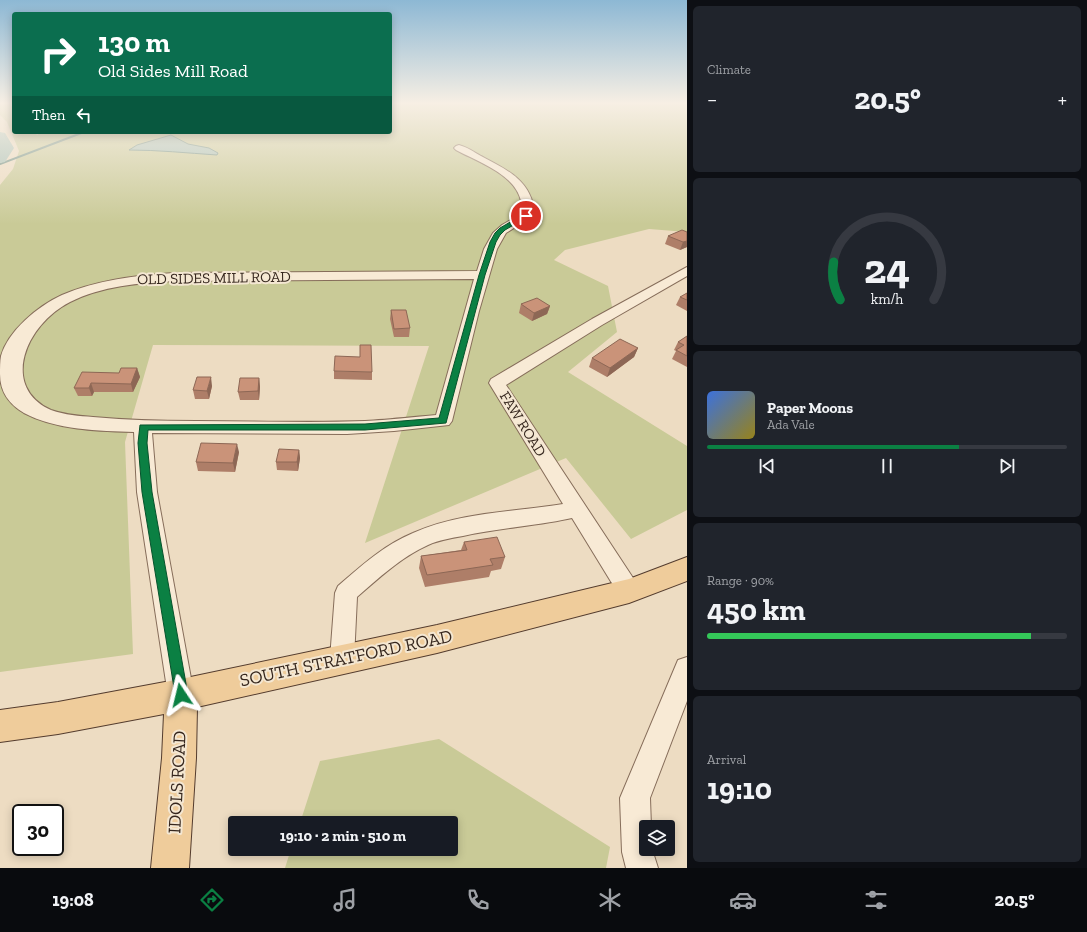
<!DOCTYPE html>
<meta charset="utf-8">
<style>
:root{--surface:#171b24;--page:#20242c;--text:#f1f3f6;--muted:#9ea1a6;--line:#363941;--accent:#0b8043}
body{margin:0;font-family:"Zilla Slab",serif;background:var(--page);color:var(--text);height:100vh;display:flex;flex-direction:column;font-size:15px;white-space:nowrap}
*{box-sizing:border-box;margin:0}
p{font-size:13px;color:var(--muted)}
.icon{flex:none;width:22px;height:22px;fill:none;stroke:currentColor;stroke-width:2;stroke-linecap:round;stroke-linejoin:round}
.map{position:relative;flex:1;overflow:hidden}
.sheet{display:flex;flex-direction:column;gap:6px;padding:6px;background:#0d0f14;width:400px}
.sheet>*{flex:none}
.guide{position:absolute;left:12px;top:12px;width:380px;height:122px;border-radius:4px;box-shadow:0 2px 10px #0003;background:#0b6e4f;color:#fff;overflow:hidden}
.tools{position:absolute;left:639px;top:820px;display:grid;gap:8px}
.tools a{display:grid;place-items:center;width:36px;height:36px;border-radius:4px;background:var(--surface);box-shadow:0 2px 10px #0003;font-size:20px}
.speed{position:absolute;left:12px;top:804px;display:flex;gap:8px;font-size:20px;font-weight:700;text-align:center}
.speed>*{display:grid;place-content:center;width:52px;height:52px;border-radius:50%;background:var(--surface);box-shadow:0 2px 10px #0003;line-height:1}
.speed .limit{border:2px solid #111;border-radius:6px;background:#fff;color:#111}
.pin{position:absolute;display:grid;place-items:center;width:34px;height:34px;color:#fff;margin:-17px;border:2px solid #fff;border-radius:50%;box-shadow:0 1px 4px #0007}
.me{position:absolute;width:44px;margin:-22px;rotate:350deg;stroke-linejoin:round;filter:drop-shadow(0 0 3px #0008)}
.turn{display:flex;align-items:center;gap:14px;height:84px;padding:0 20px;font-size:18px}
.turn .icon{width:52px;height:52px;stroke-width:2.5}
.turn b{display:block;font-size:28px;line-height:34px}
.then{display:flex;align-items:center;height:38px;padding:0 20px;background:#0003;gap:8px;font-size:15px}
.big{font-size:30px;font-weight:700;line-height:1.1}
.sheet .tile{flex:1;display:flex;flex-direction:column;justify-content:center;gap:6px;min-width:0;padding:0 14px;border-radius:6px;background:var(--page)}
.sheet .dial{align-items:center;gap:0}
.dial svg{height:104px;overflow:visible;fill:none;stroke:var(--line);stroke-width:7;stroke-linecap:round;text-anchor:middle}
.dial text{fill:var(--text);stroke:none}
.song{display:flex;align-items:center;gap:12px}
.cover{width:48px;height:48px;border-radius:6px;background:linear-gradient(135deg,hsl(220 70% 55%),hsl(50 70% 35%))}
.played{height:4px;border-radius:2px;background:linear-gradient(90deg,var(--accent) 70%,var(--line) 70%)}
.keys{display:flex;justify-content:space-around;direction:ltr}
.heat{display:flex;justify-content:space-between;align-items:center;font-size:22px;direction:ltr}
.charge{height:6px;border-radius:3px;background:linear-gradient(90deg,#34c759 90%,var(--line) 0)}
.trip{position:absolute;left:228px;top:816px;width:230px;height:40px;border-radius:4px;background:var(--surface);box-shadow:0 2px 10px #0003;font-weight:700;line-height:40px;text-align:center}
.tabs{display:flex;height:64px;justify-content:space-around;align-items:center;background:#090b0e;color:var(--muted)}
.tabs .icon{width:28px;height:28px}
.tabs .on{color:var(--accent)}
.tabs b{font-size:18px;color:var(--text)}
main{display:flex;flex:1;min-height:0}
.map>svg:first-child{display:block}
.green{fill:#c9ca97}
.water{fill:#a5bfb5;stroke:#6c8d82}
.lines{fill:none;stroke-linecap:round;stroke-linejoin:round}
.stream{stroke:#6c8d82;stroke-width:2}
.river{fill:#a5bfb5;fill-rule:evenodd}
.minor-casing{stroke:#866d5a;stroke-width:2}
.major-casing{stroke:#543c2e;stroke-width:2}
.minor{fill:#f8ead5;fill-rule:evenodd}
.major{fill:#efcc9b;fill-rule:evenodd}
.wall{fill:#ae7e68}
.shaded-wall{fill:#8d6755}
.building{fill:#ca9379;stroke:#8d6755}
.route{fill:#0b8043;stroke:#07532c}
.labels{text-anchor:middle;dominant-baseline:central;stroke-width:4;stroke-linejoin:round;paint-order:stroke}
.street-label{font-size:15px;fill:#36271e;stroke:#f4e7d2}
.near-street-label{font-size:18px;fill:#36271e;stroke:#f4e7d2}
</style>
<main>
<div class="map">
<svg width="687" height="868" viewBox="0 0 687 868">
<rect width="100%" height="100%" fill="#eddcc2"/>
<path class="green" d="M0,102H8L14,109V132H35L37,135L42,132H390V102H687V232L649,229L565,250L554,260L608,286L617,332L568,372L687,446V510L631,539L566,458L365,543L429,346L153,345L125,442L133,654L0,672V185L13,169L19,151L7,122L0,115Z
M439,739L610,847L606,868H285L291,849H451V823H300L320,761Z"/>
<path class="water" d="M171,135L188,144L209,148L218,153L217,155C187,153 158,150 129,150L137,145Z"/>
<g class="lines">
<path class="stream" d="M0,164L84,132"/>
<path class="river" d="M0,132L5,133L14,148L5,162L0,163Z"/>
<g class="minor-casing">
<path id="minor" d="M459,145C467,147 474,152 481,156C506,169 532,181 534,212L525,221L506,233L497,249L479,311L452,421L449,425L394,431L347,434L152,433L157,492L194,695L190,704L181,708L172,704L168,695L137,492L134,432C99,431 56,430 24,413C9,404 0,392 0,374C0,368 0,361 1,356C8,331 38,306 62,295C97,280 136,275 174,273L477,271L484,249L493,233L502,225L521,214C523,210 522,206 521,201C515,174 478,162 456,150L454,148L456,146ZM474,279L436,415C412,417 388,420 365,421C309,423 252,421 196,421C162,421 127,420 93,417C79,416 65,415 51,410C0,387 25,325 70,302C102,286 139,283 174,281Z
M687,267V276L602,325L506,385L637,584L640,591L637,598L629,601L621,598L572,518C536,526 499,528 463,536C451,538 439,540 428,545C401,557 379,578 357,597L354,659L351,668L342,671L333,668L330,659L335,593L338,586C361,566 384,545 413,533C459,512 513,512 563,504L489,383L491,379L592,319Z
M687,657V701L650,798L651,827H646V849H652L658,868H626L622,852L620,798L678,660Z"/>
</g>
<g class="major-casing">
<path id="major" d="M687,557V581L629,603L437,653L197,707L196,758L189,868H151L162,758L164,714L58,734L0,742V710L58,702L181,679L437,625L629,579Z"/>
</g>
<use href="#minor" class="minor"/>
<use href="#major" class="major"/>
</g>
<path class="wall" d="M687,232V247L680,250L665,244L668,236Z
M687,293V311L676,305L680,297Z
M521,304L550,306L547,314L532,321L519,313Z
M391,310L410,328L409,337H394L390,319Z
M687,336V367L672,359L676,351L674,350L678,342Z
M638,348L634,357L607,377L589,367L592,358Z
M137,368L140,377L133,392H94L92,396H78L74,388L119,373Z
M334,371L372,372V380L334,379Z
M259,378L260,387L259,400H240L238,392Z
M212,386L209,399H195L193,390Z
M299,450L300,458L298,471L277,470L276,462Z
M239,452L235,472L198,471L196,462Z
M464,542L505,557L501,569L491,571L489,577L425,587L419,568L421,556L461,550Z"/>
<path class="shaded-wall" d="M687,241V247L680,250L683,242Z
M550,306L547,314L532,321L534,313Z
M638,348L634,357L607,377L610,368Z
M137,368L140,377L133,392L131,384Z
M211,377L212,386L209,399L207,391Z
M259,378L260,387L259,400L258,391Z
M91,383L94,392L92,396L89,388Z
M237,444L239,452L235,472L233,463Z
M299,450L300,458L298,471L297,462Z"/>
<path class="building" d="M682,230L687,232V241L683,242L668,236Z
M687,293V300L680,297Z
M537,298L550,306L534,313L521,304Z
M391,310H406L410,328L394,329Z
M687,336V356L676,350L684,345L678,342Z
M620,339L638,348L610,368L592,358Z
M360,345H371L372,372L334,371L335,356L360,357Z
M121,368H137L131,384L91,383L89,388H74L82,372L119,373Z
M197,377H211L207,391L193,390Z
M240,378H259L258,391L238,392Z
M201,443L237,444L233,463L196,462Z
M279,449L299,450L297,462H276Z
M497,537L505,557L490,559L493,565L427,575L421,556L467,550L464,542Z"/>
<linearGradient id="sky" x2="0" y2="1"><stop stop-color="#8db8d4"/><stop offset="0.46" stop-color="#f7efe4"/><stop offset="1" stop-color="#f7efe4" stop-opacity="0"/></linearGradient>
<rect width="687" height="224" fill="url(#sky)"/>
<path class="route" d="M524,214L529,216L505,230L500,235L496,242L485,275L446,423L365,430H148L147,443L152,492L188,695L186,700L181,701L176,700L142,492L138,443L140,425L365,424L439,418L479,275L490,242L495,233L500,228Z"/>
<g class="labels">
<g class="street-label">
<text transform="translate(214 278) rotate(-1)">OLD SIDES MILL ROAD</text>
<text transform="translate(523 424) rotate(58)">FAW ROAD</text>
</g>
<g class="near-street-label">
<text transform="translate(346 658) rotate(-12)">SOUTH STRATFORD ROAD</text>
<text transform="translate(177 782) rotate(-87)">IDOLS ROAD</text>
</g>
</g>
</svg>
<div class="tools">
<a><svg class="icon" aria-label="layers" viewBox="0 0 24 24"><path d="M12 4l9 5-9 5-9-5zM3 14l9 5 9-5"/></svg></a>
</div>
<div class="speed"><div class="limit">30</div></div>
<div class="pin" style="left:526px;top:216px;background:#d93025"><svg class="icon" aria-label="arrive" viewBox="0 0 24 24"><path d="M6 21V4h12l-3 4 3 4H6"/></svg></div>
<svg class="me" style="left:181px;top:695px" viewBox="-20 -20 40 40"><path d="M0-17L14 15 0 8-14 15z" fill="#0b8043" stroke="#fff" stroke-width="4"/></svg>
<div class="trip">19:10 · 2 min · 510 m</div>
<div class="guide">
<div class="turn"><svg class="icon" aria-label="right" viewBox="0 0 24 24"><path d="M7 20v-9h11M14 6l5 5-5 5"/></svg><div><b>130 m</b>Old Sides Mill Road</div></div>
<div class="then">Then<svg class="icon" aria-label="left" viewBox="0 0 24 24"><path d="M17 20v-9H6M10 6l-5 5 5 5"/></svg></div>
</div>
</div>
<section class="sheet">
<div class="tile"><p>Climate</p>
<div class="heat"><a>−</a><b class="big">20.5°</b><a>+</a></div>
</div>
<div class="tile dial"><svg viewBox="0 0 100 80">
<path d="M14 69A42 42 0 1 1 86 69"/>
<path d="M14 69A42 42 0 0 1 9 40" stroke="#0b8043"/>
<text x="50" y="56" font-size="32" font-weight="700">24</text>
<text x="50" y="72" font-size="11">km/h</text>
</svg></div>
<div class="tile">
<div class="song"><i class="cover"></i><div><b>Paper Moons</b><p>Ada Vale</p></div></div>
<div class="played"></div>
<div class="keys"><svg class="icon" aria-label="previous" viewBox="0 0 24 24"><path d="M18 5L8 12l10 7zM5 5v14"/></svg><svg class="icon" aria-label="pause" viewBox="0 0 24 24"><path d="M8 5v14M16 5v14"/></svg><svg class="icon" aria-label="next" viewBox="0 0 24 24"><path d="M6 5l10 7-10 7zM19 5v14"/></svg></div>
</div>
<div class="tile"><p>Range · 90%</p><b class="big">450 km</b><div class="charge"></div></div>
<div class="tile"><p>Arrival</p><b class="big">19:10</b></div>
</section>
</main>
<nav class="tabs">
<b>19:08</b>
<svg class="icon on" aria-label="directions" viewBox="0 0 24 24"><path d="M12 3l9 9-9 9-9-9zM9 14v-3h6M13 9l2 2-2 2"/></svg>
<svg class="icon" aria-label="music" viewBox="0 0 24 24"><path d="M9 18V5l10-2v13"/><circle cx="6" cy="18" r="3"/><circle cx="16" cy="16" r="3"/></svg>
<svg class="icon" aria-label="phone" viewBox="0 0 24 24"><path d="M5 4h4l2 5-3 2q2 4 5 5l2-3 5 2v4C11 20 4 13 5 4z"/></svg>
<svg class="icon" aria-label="climate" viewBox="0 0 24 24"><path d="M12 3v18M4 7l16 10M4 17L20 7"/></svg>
<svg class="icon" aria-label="car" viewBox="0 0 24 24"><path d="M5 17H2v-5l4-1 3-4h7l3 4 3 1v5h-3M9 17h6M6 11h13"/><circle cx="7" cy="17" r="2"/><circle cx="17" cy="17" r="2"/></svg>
<svg class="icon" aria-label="filters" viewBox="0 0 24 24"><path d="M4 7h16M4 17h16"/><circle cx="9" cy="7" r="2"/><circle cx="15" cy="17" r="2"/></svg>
<b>20.5°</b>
</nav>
